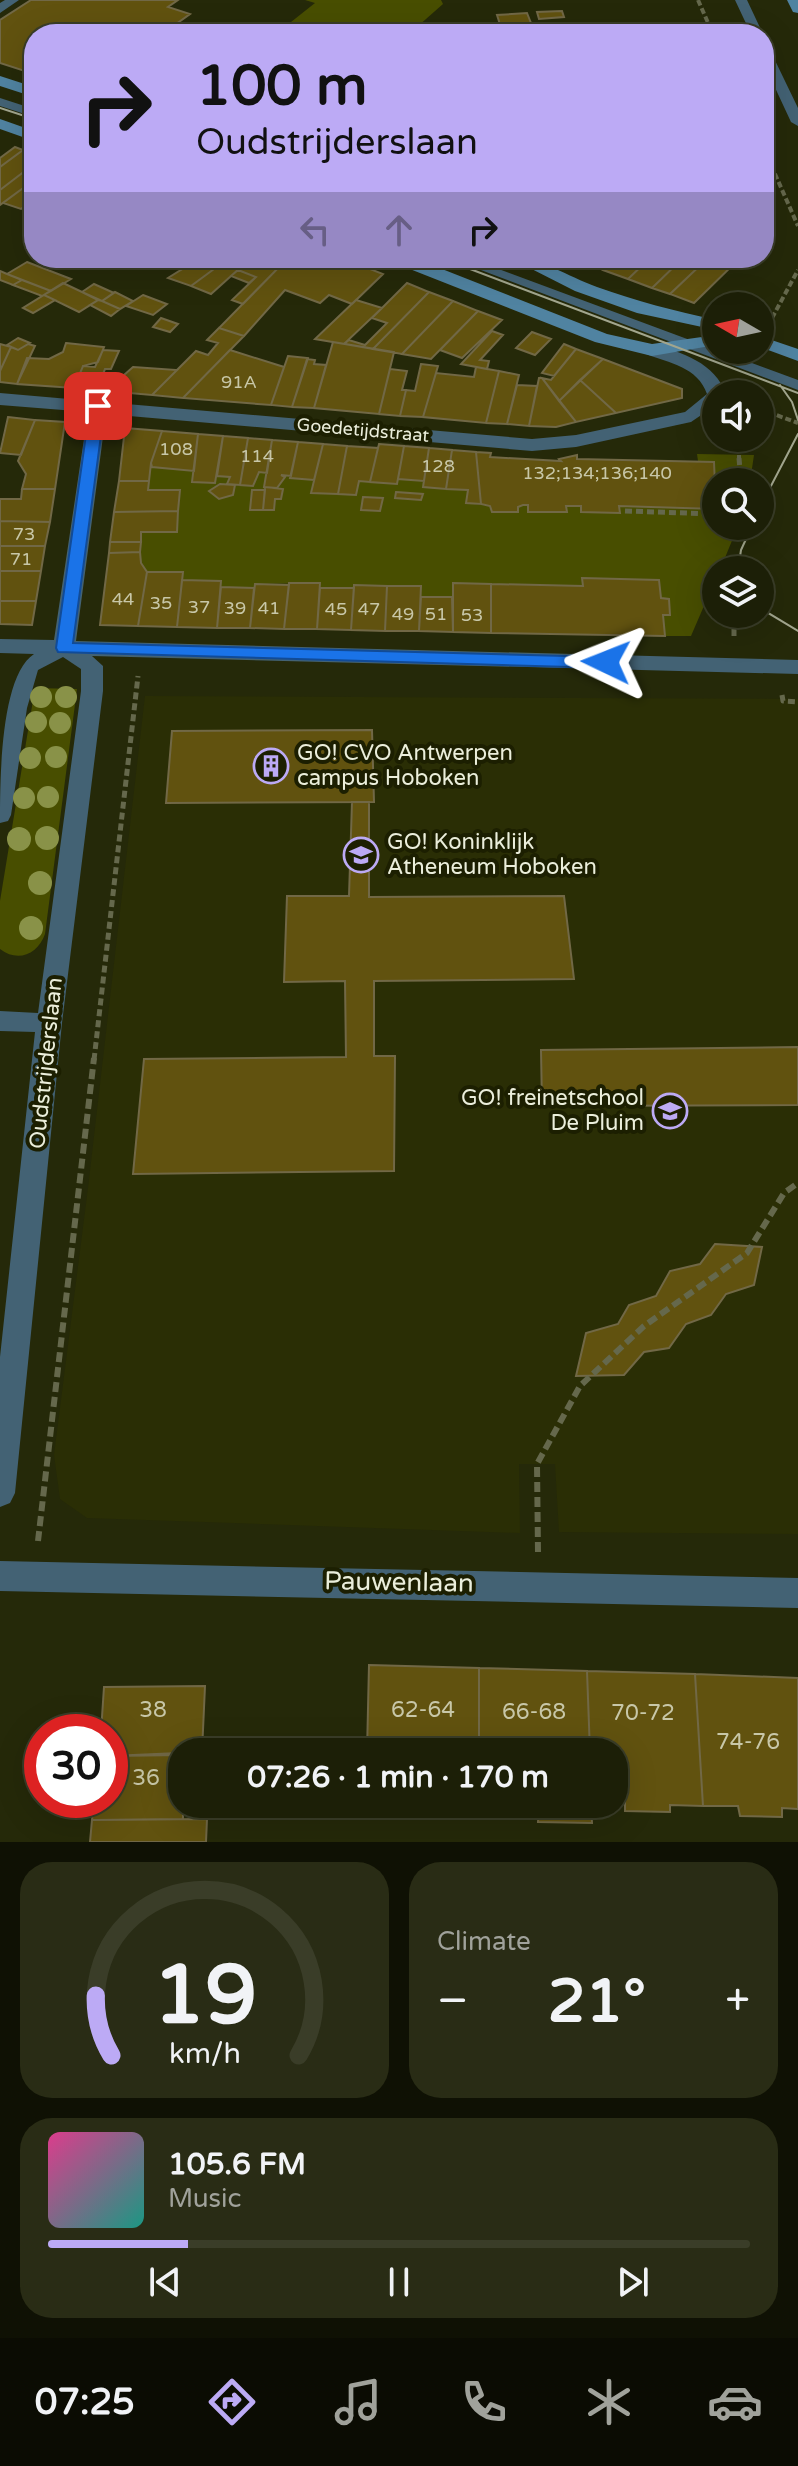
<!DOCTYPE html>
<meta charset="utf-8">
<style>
:root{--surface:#1c1f07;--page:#292c15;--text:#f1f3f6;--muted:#a0a29b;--line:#3a3d28;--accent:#bcaaf5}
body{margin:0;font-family:"Varela Round",sans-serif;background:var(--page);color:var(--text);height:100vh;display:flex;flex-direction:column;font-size:30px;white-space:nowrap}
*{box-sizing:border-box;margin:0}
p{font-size:26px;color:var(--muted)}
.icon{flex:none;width:44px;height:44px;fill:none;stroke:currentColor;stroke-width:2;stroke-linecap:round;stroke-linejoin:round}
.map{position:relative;height:1842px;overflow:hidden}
.side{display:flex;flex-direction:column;gap:20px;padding:20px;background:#0f1104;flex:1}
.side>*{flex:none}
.banner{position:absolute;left:24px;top:24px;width:750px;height:244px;border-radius:32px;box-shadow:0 8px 32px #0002,0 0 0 2px var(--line);background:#bcaaf5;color:#111;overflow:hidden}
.needle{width:52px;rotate:279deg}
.fabs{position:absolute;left:702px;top:292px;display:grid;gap:16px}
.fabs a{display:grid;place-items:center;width:72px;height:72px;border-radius:50%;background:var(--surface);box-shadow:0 8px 32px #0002,0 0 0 2px var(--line);font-size:40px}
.speed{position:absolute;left:24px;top:1714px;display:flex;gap:16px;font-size:40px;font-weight:700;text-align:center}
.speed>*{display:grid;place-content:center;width:104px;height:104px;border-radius:50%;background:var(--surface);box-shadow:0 8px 32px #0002,0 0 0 2px var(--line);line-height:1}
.speed .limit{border:12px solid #d22;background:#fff;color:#111}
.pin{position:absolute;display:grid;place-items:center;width:68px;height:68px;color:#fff;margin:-34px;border-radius:16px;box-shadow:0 4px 12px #0006}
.me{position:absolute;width:88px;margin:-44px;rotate:272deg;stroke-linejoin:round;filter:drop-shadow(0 0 6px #0008)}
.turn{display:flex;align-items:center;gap:28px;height:168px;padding:0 40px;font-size:36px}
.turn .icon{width:104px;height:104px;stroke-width:2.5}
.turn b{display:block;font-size:56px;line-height:68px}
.lanes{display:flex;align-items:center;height:76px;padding:0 40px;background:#0003;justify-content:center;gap:40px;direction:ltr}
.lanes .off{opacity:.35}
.big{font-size:60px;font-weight:700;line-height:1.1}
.side .tile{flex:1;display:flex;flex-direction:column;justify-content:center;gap:12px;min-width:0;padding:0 28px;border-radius:32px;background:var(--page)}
.side .dial{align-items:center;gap:0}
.dial svg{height:208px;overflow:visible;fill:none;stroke:var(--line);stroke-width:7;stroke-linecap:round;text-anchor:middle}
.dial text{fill:var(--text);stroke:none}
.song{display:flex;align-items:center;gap:24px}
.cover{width:96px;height:96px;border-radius:12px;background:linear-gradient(135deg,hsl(330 70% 55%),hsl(170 70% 35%))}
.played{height:8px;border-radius:4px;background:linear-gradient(90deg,var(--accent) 20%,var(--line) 20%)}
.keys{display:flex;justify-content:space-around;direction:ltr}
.heat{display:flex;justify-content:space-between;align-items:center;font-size:44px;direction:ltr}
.side .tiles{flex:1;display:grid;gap:20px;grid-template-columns:1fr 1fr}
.tile:last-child{grid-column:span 2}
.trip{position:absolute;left:168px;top:1738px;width:460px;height:80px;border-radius:32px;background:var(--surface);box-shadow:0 8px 32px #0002,0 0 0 2px var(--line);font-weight:700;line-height:80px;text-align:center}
.menu{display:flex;height:128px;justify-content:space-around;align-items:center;background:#0b0c03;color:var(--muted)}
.menu .icon{width:56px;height:56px}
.menu .current{color:var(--accent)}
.menu b{font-size:36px;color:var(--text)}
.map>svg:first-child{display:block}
.built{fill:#2a2e05}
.green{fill:#484e00}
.building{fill:#61520f;stroke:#716846;stroke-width:2}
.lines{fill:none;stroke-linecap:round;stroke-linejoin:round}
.path-far2{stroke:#65684c;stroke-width:4;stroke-dasharray:6 3;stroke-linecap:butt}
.path-far1{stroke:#65684c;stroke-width:5;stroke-dasharray:7 4;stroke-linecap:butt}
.path{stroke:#65684c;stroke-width:6;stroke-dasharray:10 5;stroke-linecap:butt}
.lane{fill:#436274;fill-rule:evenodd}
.street{fill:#436274;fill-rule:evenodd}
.secondary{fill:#5083a1;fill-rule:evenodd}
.tram{stroke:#a2a68e;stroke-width:2}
.tree{fill:#899248}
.route{fill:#1a73e8;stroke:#114b97;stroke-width:2}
.labels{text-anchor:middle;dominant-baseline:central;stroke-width:8;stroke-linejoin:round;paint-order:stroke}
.number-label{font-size:18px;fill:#c8c7a8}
.far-street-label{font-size:18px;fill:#ebeedb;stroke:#1c1f01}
.poi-label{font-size:22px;fill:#ebeedb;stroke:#1c1f01;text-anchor:start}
.street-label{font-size:22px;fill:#ebeedb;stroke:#1c1f01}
.near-number-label{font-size:22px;fill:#c8c7a8}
.near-street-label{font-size:26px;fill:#ebeedb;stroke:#1c1f01}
</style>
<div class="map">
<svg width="798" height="1842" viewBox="0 0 798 1842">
<rect width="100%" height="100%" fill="#252909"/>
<path class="built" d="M145,696L798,699V1534L559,1532L555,1464H519L520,1533L87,1518L60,1499L54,1455L88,1188Z"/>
<path class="green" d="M305,0H441L443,4L409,34H335L291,22L315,3Z
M697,454L754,455L750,482L716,484L714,462L698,461Z
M151,463L153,467L194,471L193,482L215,483L217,476L230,477L227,484H221L210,491L219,499L233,495L235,485L252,486L259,472L267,473L265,490L252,491L250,510H274L275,499H281L283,490L277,488L284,477L281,475L314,480L311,492L321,494L359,481L396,484L398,479L424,481V487L468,490L467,503L490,506L492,512H518V507L528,505V512H566V506H581L582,512L619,513V506L716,509V526H738L720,570H716V578L691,636H665L663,615H670L669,599L661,598L659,580L582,579L583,586L453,583L452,597H421L420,586L320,588V583L255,584L254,588L221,587V582L182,580L183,572H147L141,563V532H177L180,491L148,490Z
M35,688L77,689L45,934C38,954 18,963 0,949V901Z"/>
<path class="building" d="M31,0H178L168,7L190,14L162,34H34V74L0,63V20Z
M562,11L564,17L539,19L537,12Z
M527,13L535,33L503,34L497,15Z
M468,25L500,34H458Z
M15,147L23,150L0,167V158Z
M23,150L34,153V164L0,190V167Z
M34,164V180L0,205V190Z
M34,180V199L21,209L3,203Z
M172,258H200L181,270L164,263Z
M200,258H229L191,286L168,278Z
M229,258H251L211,294L191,286Z
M251,258H288L243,304L232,300L256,277L238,270Z
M288,258H342L383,274L352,304L329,295L320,303L285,290L244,336L219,328Z
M616,258H650L628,279L603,270Z
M650,258H683L652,288L628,279Z
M683,258H708L670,294L652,288Z
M708,258H740L694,303L670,294Z
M27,262L71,279L51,291L7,274Z
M238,270L256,277L249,283L231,276Z
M0,271L7,274L22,280L13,285L0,280Z
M22,280L51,291L42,296L13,285Z
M63,283L82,292L98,300L79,312L44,295Z
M407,283L429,292L373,349L344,344L349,340L365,345L387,323L372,318Z
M94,284L114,293L102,301L82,292Z
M115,292L133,301L120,309L102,301Z
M429,292L453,301L402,354L373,349Z
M44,295L55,300L33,313L23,308Z
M143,295L167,304L153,315L126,306Z
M98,300L102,301L120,309L111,316L90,305Z
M356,300L382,308L344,344L315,339Z
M453,301L478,311L431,359L402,354Z
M478,311L502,320L462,358L440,350Z
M161,318L178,324L170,332L153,327Z
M219,328L244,336L183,398L152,395L196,351L208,355L218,343L207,340Z
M492,331L503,335L480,360L489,361L487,369L461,364Z
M532,332L551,339L535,355L516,348Z
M18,338L30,343L18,350L7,345Z
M333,342L394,352L379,414L314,408Z
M66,343L104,347L98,362L83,366L74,388L17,384L27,358L49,359L63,352Z
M0,344L11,347L0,371Z
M28,344L35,346L17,384L0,382V371L11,347L18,350Z
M564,344L576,349L554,376L542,373Z
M576,349L603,359L559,401L542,378L551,380Z
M103,350L119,351L111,369H105L96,391L74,388L83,366L95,367Z
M230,350L284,367L271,405L183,398Z
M288,356L308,358L292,407L271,405Z
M307,359L315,360L314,364L326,365L314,408L292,407Z
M603,359L682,389V398L616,413L580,380Z
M421,364L438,366L423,417L400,416L406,390L415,391Z
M133,367L177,370L152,395L106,391Z
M476,367L499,371L486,423L423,417L436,373L474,377Z
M390,369L407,371L402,390H406L400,416L379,414Z
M499,371L519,375L507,424L486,423Z
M539,378H542L576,422L556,427L529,426Z
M580,380L616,413L576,422L559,401Z
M517,385L537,386L529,426L507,424Z
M8,417L35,420L21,455L0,453Z
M35,420L65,422L55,489H22L26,474L18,461Z
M125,428L162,431L151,463L149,481H119Z
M162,431L198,434L194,471L152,467L151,463Z
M198,434L223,436L215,483L192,482Z
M223,436L248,438L240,485L227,484L230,477L217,476Z
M248,438L272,440L267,473L259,472L253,486L240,485Z
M272,440L298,442L291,476L281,475L285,477L277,488L264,487Z
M298,442L323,444L314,480L290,478Z
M323,444L347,446L338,494L311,493Z
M379,444L404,446L397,484L370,482Z
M347,446L378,448L370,482L359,481L356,495L338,494Z
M404,446L429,448L424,481L398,479Z
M429,448L452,450L446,489L423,487Z
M452,450L476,452L481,504L466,503L468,490L446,489Z
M476,452L491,453L490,457L561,461L559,459L577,455V459L714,462L716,509L619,506L620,513L581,512V506H566L567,512H528V505H523L518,507V512H492L490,506L481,504Z
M119,481H149L148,490H180L178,511L114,512Z
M220,484L235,485L233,495L219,499L209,491Z
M265,487L283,489L281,499H275L274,510H263Z
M22,489H55L50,522L0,521V499H21Z
M252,490H265L263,510H250Z
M396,492L423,494L421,500L395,498Z
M363,497L383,498L380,511L361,510Z
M178,511L177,532H141V542H110L114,512Z
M0,521L50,522L45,546H0Z
M110,542H141L140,552L109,553Z
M0,546H45L41,571H0Z
M140,552L141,563L147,572L138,626L100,625L109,553Z
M0,571H41L36,601H0Z
M147,572H183L177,627L138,626Z
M582,578L659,580L661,598L669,599L670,615H663L665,636L491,633V584L583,586Z
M182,580L221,581L217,628L177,627Z
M289,583H320L317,629H284Z
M453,583L491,584V633L453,632Z
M255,584L289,585L284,629L250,628Z
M354,585L387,586L385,631L351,630Z
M387,586H421L419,631H385Z
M221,587L254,588L250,628H217Z
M320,588H354L351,630L317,629Z
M421,597H452L453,632L419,631Z
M0,601H36L32,625L0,624Z
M372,730L374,802L166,803L172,731Z
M352,802H369V897L564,896L574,979L374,981V1056H395L394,1171L133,1174L144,1059L346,1057L345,981L284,982L287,896H349Z
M798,1047V1105L542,1106L541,1050Z
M715,1244L762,1247L754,1285L726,1294L711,1315L686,1324L669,1348L644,1352L624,1375L576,1376L586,1333L618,1324L629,1305L656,1296L670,1271L700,1264Z
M369,1665L479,1668V1752H367Z
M479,1668L587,1671L590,1752H479Z
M587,1671L695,1674L703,1806L670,1805V1812L625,1811V1801H614V1752H590Z
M695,1674L798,1678V1809L782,1808V1817L740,1816L738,1806H703Z
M205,1686L202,1752L110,1756V1732H101L104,1687Z
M182,1755L183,1819L92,1820L94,1800H110V1756Z
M479,1804H532L531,1819L478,1816Z
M539,1804H591L592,1823L538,1822Z
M207,1819L206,1842H90L92,1820Z"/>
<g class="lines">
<path class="path-far2" d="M698,0L713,34
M764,149L798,226
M772,318L798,270
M760,409L798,423
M739,455V460"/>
<path class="path-far1" d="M739,458L741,482
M625,511L716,514
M734,636V628L769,611
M782,695L783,701L798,702
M94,1060L138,676"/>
<path class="path" d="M38,1541L94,1058
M538,1552L537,1464L580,1386L644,1326L747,1253L784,1193L798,1183"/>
<path class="lane" d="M5,0H19L0,13V3Z
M735,0H747L763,34H751Z
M764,46L770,50L798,108V126L791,122L764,64Z
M0,98L34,109V117L0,106Z
M449,258H469L798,380V390Z"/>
<path class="street" d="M652,344C682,352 715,363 726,394H716V405L691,422L576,447L532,451L106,414L76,641L798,660V674L92,656L103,666V691L62,1023L15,1493L10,1503L0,1507V1357L35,1032L0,1031V1011L38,1013L81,691V669L63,657L38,670L27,708L11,815L8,821L0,823C0,781 0,676 34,654L0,653V639L54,640L88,412L0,405V393L532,439L576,435L685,412L707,394C698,367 669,363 646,354L643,350Z
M0,1561L798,1578V1608L0,1591Z"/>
<path class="secondary" d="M787,0H798V13L793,12Z
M0,76L34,87V97L0,86Z
M0,119L34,131V141L0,129Z
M389,258H414L607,334L652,344L716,335V345L652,356L595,342L392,262Z
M510,258C544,258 566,276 597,287C636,301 675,311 716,320V330L637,313L575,291Z
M760,336L798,349V361L760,347Z"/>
<path class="tram" d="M0,108L34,119
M441,258L798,393
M780,385L792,402L798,420
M760,507L798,434
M738,570L741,550L752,526
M760,608L798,631"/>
</g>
<g class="tree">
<circle cx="41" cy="697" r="11"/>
<circle cx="66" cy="697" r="11"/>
<circle cx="36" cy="722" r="11"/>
<circle cx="60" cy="723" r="11"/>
<circle cx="56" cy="757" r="11"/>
<circle cx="30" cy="758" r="11"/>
<circle cx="48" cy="797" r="11"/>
<circle cx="24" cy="798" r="11"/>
<circle cx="47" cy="838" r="12"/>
<circle cx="19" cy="839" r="12"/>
<circle cx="40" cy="883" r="12"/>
<circle cx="31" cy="928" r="12"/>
</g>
<path class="route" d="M98,402L105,406L73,643L606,657L614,662L606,668L58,652L56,648L90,406Z"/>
<defs>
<g id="building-ring" transform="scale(1.8)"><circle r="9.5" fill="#1c1f01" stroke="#bcaaf5" stroke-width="1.5"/><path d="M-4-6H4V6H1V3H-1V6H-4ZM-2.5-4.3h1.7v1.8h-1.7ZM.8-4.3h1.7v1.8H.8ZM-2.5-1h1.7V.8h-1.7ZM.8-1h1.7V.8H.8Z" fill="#bcaaf5"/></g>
<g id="school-ring" transform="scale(1.8)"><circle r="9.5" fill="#1c1f01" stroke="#bcaaf5" stroke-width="1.5"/><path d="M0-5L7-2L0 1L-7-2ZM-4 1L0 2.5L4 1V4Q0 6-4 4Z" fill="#bcaaf5"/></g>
</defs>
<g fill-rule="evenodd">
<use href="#building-ring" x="271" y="766"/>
<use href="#school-ring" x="361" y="855"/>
<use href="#school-ring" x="670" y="1111"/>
</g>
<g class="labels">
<g class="number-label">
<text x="239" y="382">91A</text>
<text x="176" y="449">108</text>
<text x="257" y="456">114</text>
<text x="438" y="466">128</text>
<text x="597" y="473">132;134;136;140</text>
<text x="24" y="534">73</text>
<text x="21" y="559">71</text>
<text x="123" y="599">44</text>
<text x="161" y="603">35</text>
<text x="199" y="607">37</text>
<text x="235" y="608">39</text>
<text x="269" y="608">41</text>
<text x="336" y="609">45</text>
<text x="369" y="609">47</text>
<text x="403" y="614">49</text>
<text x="436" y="614">51</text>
<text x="472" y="615">53</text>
</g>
<g class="far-street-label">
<text transform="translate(363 430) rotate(5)">Goedetijdstraat</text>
</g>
<g class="poi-label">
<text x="297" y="753">GO! CVO Antwerpen<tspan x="297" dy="25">campus Hoboken</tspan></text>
<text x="387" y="842">GO! Koninklijk<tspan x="387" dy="25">Atheneum Hoboken</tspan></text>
<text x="644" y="1098" text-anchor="end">GO! freinetschool<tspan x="644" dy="25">De Pluim</tspan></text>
</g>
<g class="street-label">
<text transform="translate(46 1063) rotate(-84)">Oudstrijderslaan</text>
</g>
<g class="near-number-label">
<text x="153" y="1710">38</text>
<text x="423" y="1710">62-64</text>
<text x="534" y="1712">66-68</text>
<text x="643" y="1713">70-72</text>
<text x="748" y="1742">74-76</text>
<text x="146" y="1778">36</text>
</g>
<g class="near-street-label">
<text transform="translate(399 1582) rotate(1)">Pauwenlaan</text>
</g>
</g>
</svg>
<div class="fabs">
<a><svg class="needle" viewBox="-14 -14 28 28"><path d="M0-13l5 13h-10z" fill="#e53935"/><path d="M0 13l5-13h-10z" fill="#a0a29b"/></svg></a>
<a><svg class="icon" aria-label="sound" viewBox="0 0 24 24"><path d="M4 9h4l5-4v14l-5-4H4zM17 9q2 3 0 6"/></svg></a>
<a><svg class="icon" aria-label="search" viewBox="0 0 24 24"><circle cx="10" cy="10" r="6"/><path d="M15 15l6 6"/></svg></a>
<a><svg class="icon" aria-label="layers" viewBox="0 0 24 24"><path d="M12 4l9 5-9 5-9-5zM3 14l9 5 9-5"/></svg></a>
</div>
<div class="speed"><div class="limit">30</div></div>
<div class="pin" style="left:98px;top:406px;background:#d93025"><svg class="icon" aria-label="arrive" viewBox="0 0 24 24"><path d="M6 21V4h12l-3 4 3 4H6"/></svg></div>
<svg class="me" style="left:606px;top:662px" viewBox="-20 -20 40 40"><path d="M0-17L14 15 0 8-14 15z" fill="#1a73e8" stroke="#fff" stroke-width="4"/></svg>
<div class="trip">07:26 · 1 min · 170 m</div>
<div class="banner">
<div class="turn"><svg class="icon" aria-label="right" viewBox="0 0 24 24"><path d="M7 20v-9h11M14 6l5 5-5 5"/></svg><div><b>100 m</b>Oudstrijderslaan</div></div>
<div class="lanes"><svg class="icon off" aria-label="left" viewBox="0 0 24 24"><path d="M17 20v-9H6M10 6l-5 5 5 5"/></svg><svg class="icon off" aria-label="ahead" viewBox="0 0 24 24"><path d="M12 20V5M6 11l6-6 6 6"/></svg><svg class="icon" aria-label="right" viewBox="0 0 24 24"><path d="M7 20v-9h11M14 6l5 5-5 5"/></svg></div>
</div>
</div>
<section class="side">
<div class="tiles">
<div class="tile dial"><svg viewBox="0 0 100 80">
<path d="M14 69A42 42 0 1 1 86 69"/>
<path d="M14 69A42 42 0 0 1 8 46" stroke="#bcaaf5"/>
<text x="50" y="56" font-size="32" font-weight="700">19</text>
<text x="50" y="72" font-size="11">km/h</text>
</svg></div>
<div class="tile"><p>Climate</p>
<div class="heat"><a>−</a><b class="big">21°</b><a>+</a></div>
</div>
<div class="tile">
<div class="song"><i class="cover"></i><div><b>105.6 FM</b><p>Music</p></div></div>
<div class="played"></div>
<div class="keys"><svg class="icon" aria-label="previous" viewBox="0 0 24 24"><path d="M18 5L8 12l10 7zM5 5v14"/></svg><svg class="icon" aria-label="pause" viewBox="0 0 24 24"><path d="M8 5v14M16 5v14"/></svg><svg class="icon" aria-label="next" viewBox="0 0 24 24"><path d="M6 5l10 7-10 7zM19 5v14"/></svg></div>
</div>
</div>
</section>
<nav class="menu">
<b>07:25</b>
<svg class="icon current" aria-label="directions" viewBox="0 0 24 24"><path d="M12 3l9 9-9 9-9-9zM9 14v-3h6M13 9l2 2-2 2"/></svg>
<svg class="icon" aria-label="music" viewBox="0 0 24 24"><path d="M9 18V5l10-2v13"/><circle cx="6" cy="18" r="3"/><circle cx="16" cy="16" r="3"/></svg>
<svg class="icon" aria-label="phone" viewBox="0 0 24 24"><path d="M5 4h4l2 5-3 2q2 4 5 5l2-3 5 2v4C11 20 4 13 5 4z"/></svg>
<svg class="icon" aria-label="climate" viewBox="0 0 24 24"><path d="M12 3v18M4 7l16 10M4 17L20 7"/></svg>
<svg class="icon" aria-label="car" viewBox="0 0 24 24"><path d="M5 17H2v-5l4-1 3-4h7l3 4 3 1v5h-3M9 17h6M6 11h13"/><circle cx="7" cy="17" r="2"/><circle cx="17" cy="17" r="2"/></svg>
</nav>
